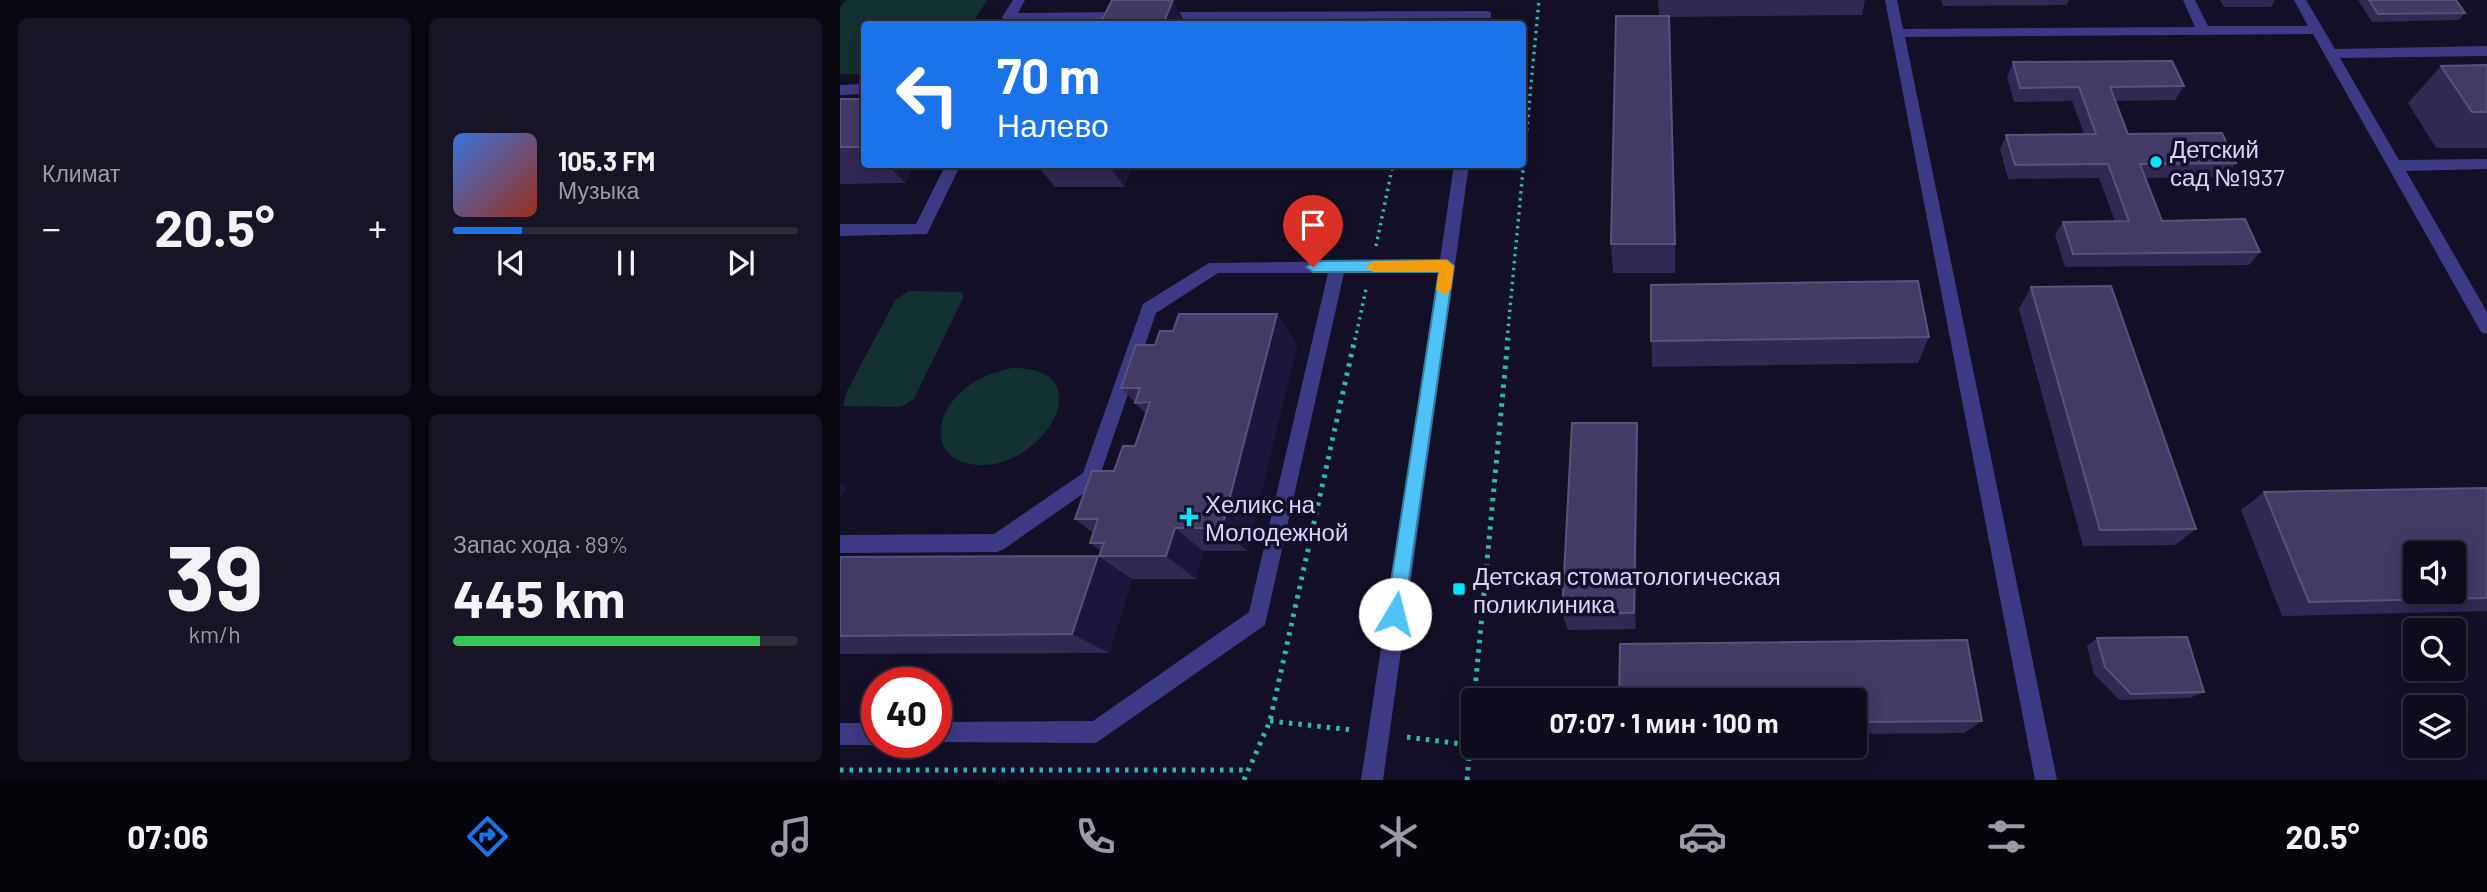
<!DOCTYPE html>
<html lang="ru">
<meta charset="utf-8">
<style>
:root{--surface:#0e0b1c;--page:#171425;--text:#f1f3f6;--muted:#9b9ba3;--line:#2e2b3b;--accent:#1a73e8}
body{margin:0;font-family:Barlow,sans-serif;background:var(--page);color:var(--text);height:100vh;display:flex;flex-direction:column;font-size:26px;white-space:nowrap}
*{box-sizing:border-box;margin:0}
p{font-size:23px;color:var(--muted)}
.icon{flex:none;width:38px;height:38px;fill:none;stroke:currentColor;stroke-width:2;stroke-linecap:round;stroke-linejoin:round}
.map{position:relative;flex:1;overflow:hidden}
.side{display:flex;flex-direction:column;gap:18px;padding:18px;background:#08060f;width:840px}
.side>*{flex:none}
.guide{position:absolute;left:21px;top:21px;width:665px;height:147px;border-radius:7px;box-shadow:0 4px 18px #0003,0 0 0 2px var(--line);background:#1a73e8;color:#fff;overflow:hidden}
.buttons{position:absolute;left:1563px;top:541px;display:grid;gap:14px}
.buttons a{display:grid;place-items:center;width:63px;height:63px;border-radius:7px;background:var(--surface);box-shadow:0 4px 18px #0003,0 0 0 2px var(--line);font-size:35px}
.speed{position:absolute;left:21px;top:667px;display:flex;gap:14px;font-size:35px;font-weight:700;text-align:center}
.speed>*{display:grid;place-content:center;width:91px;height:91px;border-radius:50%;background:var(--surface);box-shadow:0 4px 18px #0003,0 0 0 2px var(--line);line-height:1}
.speed .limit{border:10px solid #d22;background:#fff;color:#111}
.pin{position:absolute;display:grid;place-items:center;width:60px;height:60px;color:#fff;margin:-72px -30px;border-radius:50% 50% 50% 0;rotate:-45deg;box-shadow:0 0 7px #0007}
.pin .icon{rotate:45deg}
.me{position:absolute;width:77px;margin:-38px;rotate:8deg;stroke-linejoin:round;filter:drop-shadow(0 0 5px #0008)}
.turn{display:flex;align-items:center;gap:24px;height:147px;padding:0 21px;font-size:32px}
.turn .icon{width:91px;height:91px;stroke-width:2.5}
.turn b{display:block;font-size:49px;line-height:60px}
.big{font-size:52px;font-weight:700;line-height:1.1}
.side .card{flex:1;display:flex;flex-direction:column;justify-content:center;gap:10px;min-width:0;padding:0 24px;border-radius:10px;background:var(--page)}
.side .dial{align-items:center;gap:0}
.dial b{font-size:91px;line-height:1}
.song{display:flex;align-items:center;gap:21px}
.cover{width:84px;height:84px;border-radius:10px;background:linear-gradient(135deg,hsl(220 70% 55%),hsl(10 70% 35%))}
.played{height:7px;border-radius:4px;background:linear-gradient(90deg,var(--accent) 20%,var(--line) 20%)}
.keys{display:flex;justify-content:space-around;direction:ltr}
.heat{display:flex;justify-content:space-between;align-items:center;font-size:38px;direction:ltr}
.charge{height:10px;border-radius:5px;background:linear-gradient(90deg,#34c759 89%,var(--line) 0)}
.side .tiles{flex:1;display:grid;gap:18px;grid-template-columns:repeat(2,1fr)}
.trip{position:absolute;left:621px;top:688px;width:406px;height:70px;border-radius:7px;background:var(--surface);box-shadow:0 4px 18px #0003,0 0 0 2px var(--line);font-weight:700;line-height:70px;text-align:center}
.tabs{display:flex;height:112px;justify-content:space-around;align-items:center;background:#06040b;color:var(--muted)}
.tabs .icon{width:49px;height:49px}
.tabs .active{color:var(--accent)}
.tabs b{font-size:32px;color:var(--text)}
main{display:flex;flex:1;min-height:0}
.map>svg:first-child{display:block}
.green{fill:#12302f}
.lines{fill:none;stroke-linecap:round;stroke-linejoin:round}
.path-far1{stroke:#2fb8b0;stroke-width:3.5;stroke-dasharray:2.5 4.5;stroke-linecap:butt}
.path{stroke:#2fb8b0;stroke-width:5;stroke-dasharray:3.5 6;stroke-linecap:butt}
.minor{fill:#3d3a85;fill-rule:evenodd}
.wall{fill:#312854}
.shaded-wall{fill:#1d163a}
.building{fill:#433a66;stroke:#5a527e;stroke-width:2;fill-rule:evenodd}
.route{fill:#4fc3f7;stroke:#337fa1;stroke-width:2}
.slow{fill:#f59e0b}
.poi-dot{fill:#00e5ff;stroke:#130f26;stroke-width:2.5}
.labels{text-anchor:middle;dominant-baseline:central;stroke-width:7;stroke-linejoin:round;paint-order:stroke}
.poi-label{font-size:24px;fill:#d9d4ff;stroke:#130f26;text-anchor:start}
</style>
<main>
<section class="side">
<div class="tiles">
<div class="card"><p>Климат</p>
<div class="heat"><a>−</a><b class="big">20.5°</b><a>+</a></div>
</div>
<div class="card">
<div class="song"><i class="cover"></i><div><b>105.3 FM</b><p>Музыка</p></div></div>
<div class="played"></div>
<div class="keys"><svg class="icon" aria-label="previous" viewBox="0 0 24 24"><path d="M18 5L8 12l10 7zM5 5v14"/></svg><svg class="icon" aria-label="pause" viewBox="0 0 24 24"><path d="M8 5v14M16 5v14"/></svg><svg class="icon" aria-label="next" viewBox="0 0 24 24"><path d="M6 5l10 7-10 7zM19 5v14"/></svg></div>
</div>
<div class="card dial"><b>39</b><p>km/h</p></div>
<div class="card"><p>Запас хода · 89%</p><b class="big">445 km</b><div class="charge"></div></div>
</div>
</section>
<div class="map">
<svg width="1647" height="780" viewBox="0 0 1647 780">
<rect width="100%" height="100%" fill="#130f26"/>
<path class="green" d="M6,0H147L132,24H24V74H0V8Z
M69,291L122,292L123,298L74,399L61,407L3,406L7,391L56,299Z
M172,368C264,368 204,465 143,465C94,465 89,423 120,393C135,379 153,372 172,368Z"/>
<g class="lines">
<path class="path-far1" d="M536,246L553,164
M515,340L526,289
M667,340L699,0"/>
<path class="path" d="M634,700L668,338
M430,721L513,730
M567,737L629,745
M0,770H405
M404,780L430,721L515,338
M627,780L634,701"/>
<path class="minor" d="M173,0H185L178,13L289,12L296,16L289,20H164L162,17Z
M1045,0H1057L1063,29L1355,27L1343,0H1355L1368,26H1468L1454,0H1466L1495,49L1647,46V56L1500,58L1559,160L1647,159V169L1566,171L1647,312V334L1641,332L1473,34L1065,37L1217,780H1195Z
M646,11L651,12V18L320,20L313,16L320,12Z
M24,84V94L0,95V85Z
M106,164H121L87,234L0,236V224H76Z
M614,164H629L543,780H521L598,272L504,273L425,625L256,743L92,742H96V722L253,721L409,612L488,273H378L316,313L257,484L164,549L157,552L0,553V535L154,534L243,473L303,304L369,263L600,260Z
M0,723H37V742H44L37,745H0Z"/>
</g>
<path class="wall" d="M818,0H1025L1022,15L829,17L835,244V273H773L771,244L819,16Z
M1101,0H1229L1227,5L1103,6Z
M1380,0H1435L1431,7H1384Z
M1518,0H1616L1625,13L1619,20L1532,22Z
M1173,62L1344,86L1335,100L1275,101L1288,134L1396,163L1385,177L1306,178L1322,221L1420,252L1409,265L1225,267L1215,235L1223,222L1275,221L1259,178L1168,179L1160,149L1166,135L1244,134L1232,101L1174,102L1167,77Z
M1647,65V148H1596L1568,103L1601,66Z
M0,99H24V164H76L65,183L0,184Z
M196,164H292L284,187H215Z
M811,285L1089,337L1078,363L812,367Z
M1191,287L1356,529L1335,545L1243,546L1179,309Z
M457,345L407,551H363L356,579H292L269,653L0,654V557L259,556L261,551L250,543L253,533L235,519L295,446L306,414L281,388Z
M797,423L798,447L796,629L728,630L722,613Z
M1647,488V611L1442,616L1401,510L1424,492Z
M1257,638L1364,692L1350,698L1279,700L1254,674L1247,646Z
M1015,700L1142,721L1124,733L1015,734Z"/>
<path class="shaded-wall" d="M333,0L346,24H323Z
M47,164H76L65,183Z
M268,164H292L284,187Z
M437,314L457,345L407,551L382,528Z
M797,423L798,447L796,629L794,613Z
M0,484L6,487L0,499Z
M335,528L363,551L356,579L326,556Z
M258,556L292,579L269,653L232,634Z"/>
<path class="building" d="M272,0H333L323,24H260Z
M1529,0H1616L1625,13L1538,14Z
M776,16H829L835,244H771Z
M1332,61L1344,86L1270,87L1288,134L1382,133L1396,163L1300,164L1322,221L1405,219L1420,252L1233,254L1223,222L1289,221L1268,164L1175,165L1166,135L1256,134L1239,87L1180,88L1173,62Z
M1647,65V112H1632L1601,66Z
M0,99H24V147H0Z
M1078,281L1089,337L811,341V285Z
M1271,286L1356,529L1260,530L1191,287Z
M339,314H437L382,528H335L326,556H259L264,543H250L258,519H235L252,471H274L283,446H295L310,402L295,403L300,388H281L296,345H315L320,331H333Z
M732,423H797L794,613H722Z
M1647,488V598L1469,602L1424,492ZM1575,553H1614V592H1575Z
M258,556L232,634L0,636V557Z
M1347,637L1364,692L1291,694L1265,667L1257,638Z
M1127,640L1142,721L1015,722V700H779L780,644Z"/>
<path class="route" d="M607,260L614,266L564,614L561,620L555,623L548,620L546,614L599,272H473L466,267L473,261Z"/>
<path class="slow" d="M607,260L614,266L611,289L604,295L596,289L599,272H533L526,267L533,261Z"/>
<g class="poi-dot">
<circle cx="1316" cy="162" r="7"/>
<path d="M345.5 506.5h7v7h7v7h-7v7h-7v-7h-7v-7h7z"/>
<rect x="612" y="582" width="14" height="14" rx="3.5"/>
</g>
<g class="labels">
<g class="poi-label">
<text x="1330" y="148">Детский<tspan x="1330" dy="28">сад №1937</tspan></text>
<text x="365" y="503">Хеликс на<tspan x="365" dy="28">Молодежной</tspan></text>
<text x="633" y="575">Детская стоматологическая<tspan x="633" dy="28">поликлиника</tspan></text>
</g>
</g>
</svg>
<div class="buttons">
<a><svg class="icon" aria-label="sound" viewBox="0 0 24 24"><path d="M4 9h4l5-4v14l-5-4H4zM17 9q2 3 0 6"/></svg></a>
<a><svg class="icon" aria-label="search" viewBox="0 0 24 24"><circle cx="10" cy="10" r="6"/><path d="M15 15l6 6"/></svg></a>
<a><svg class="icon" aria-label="layers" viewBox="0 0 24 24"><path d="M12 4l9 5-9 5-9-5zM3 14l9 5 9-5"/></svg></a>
</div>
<div class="speed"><div class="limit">40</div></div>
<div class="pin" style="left:473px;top:267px;background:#d93025"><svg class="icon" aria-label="arrive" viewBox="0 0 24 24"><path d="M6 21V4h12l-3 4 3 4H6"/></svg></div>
<svg class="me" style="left:555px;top:614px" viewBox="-20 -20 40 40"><circle r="19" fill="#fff"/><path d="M0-13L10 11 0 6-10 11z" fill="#4fc3f7"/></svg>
<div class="trip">07:07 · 1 мин · 100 m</div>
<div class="guide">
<div class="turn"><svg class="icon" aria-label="left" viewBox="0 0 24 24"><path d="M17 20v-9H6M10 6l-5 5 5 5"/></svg><div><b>70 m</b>Налево</div></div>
</div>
</div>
</main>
<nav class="tabs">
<b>07:06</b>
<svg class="icon active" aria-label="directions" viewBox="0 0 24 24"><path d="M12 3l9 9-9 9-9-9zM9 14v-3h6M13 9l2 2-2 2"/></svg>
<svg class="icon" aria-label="music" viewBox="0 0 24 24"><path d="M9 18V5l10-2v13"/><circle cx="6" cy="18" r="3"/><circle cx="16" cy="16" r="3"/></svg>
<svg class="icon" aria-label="phone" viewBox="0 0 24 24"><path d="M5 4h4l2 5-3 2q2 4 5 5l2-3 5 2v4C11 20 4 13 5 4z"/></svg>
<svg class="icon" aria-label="climate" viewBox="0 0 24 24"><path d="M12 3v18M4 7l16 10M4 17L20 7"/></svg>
<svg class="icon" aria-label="car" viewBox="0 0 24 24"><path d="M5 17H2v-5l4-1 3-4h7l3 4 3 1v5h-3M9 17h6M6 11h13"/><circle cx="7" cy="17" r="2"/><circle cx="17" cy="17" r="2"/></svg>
<svg class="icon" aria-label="filters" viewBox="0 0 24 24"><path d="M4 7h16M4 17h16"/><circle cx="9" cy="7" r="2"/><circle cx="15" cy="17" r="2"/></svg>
<b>20.5°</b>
</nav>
